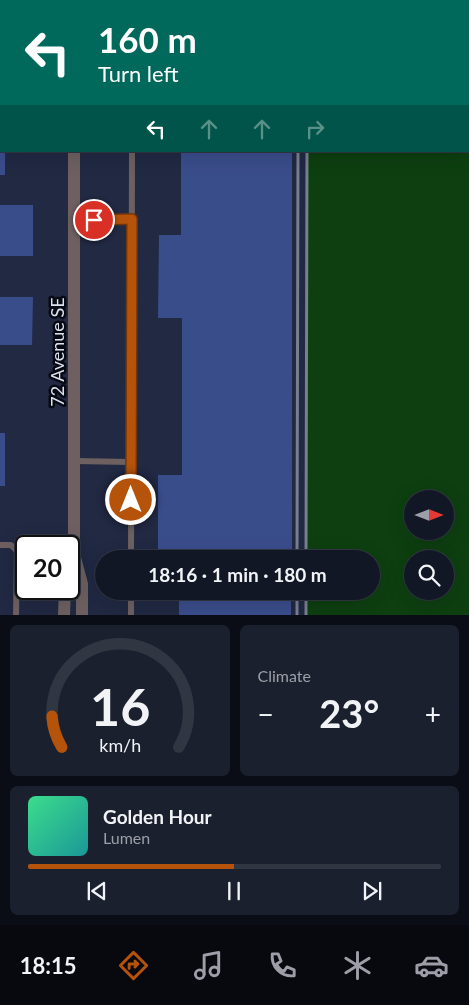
<!DOCTYPE html>
<meta charset="utf-8">
<style>
:root{--surface:#121726;--page:#1b202e;--text:#f1f3f6;--muted:#9c9fa7;--line:#313643;--accent:#b45309}
body{margin:0;font-family:Lato,sans-serif;background:var(--page);color:var(--text);height:100vh;display:flex;flex-direction:column;font-size:19px;white-space:nowrap}
*{box-sizing:border-box;margin:0}
p{font-size:16px;color:var(--muted)}
.icon{flex:none;width:28px;height:28px;fill:none;stroke:currentColor;stroke-width:2;stroke-linecap:round;stroke-linejoin:round}
.map{position:relative;height:615px;overflow:hidden}
.sheet{display:flex;flex-direction:column;gap:10px;padding:10px;background:#0a0d15;flex:1}
.sheet>*{flex:none}
.guide{position:absolute;left:0px;top:0px;width:470px;height:152px;box-shadow:0 5px 20px #0002,0 0 0 1px var(--line);background:#00695c;color:#fff;overflow:hidden}
.needle{width:32px;rotate:90deg}
.fabs{position:absolute;left:404px;top:490px;display:grid;gap:10px}
.fabs a{display:grid;place-items:center;width:50px;height:50px;border-radius:50%;background:var(--surface);box-shadow:0 5px 20px #0002,0 0 0 1px var(--line);font-size:25px}
.speed{position:absolute;left:15px;top:535px;display:flex;gap:10px;font-size:25px;font-weight:700;text-align:center}
.speed>*{display:grid;place-content:center;width:65px;height:65px;border-radius:50%;background:var(--surface);box-shadow:0 5px 20px #0002,0 0 0 1px var(--line);line-height:1}
.speed .limit{border:2px solid #111;border-radius:8px;background:#fff;color:#111}
.pin{position:absolute;display:grid;place-items:center;width:42px;height:42px;color:#fff;margin:-21px;border:2px solid #fff;border-radius:50%;box-shadow:0 1px 5px #0007}
.me{position:absolute;width:55px;margin:-28px;rotate:0deg;stroke-linejoin:round;filter:drop-shadow(0 0 4px #0008)}
.turn{display:flex;align-items:center;gap:18px;height:105px;padding:0 15px;font-size:22px}
.turn .icon{width:65px;height:65px;stroke-width:2.5}
.turn b{display:block;font-size:35px;line-height:42px}
.lanes{display:flex;align-items:center;height:48px;padding:0 15px;background:#0003;justify-content:center;gap:25px;direction:ltr}
.lanes .off{opacity:.35}
.big{font-size:38px;font-weight:700;line-height:1.1}
.sheet .card{flex:1;display:flex;flex-direction:column;justify-content:center;gap:8px;min-width:0;padding:0 18px;border-radius:8px;background:var(--page)}
.sheet .dial{align-items:center;gap:0}
.dial svg{height:130px;overflow:visible;fill:none;stroke:var(--line);stroke-width:7;stroke-linecap:round;text-anchor:middle}
.dial text{fill:var(--text);stroke:none}
.song{display:flex;align-items:center;gap:15px}
.cover{width:60px;height:60px;border-radius:8px;background:linear-gradient(135deg,hsl(150 70% 55%),hsl(180 70% 35%))}
.played{height:5px;border-radius:2px;background:linear-gradient(90deg,var(--accent) 50%,var(--line) 50%)}
.keys{display:flex;justify-content:space-around;direction:ltr}
.heat{display:flex;justify-content:space-between;align-items:center;font-size:28px;direction:ltr}
.sheet .tiles{flex:1;display:grid;gap:10px;grid-template-columns:1fr 1fr}
.card:last-child{grid-column:span 2}
.trip{position:absolute;left:95px;top:550px;width:285px;height:50px;border-radius:25px;background:var(--surface);box-shadow:0 5px 20px #0002,0 0 0 1px var(--line);font-weight:700;line-height:50px;text-align:center}
.dock{display:flex;height:80px;justify-content:space-around;align-items:center;background:#07090f;color:var(--muted)}
.dock .icon{width:35px;height:35px}
.dock .selected{color:var(--accent)}
.dock b{font-size:22px;color:var(--text)}
.map>svg:first-child{display:block}
.built{fill:#212943;fill-rule:evenodd}
.green{fill:#0d3f10;fill-rule:evenodd}
.building{fill:#3a4d8b}
.lines{fill:none;stroke-linecap:round;stroke-linejoin:round}
.service{stroke:#6e6061;stroke-width:6}
.minor{stroke:#6e6061;stroke-width:12}
.tertiary{stroke:#6e6061;stroke-width:12}
.rail{stroke:#787f8f;stroke-width:3}
.route-casing{stroke:#753606;stroke-width:12}
.route{stroke:#b45309;stroke-width:9}
.labels{text-anchor:middle;dominant-baseline:central;stroke-width:5;stroke-linejoin:round;paint-order:stroke}
.street-label{font-size:18px;fill:#dce2ef;stroke:#070a12}
</style>
<div class="map">
<svg width="469" height="615" viewBox="0 0 469 615">
<rect width="100%" height="100%" fill="#181f33"/>
<path class="built" d="M0,0H469V46V1H1V151H305L306,559H104V591H306V615H0ZM26,546H69V589H26Z"/>
<path class="green" d="M469,46V615H306V591H371V559H306L305,151H469ZM412,499H445V531H412ZM412,559H445V591H412Z"/>
<path class="building" d="M0,151H5V175H0Z
M181,151H292V559H158V475H182V318H158L159,235H181Z
M0,205H33V256H0Z
M0,297H33L32,345H0Z
M0,433H5V486H0Z
M179,591H291V615H179Z"/>
<g class="lines">
<path class="service" d="M131,0V1
M332,1V0
M75,219H132
M74,461L131,462
M0,545H11L17,551H26
M131,559L132,151
M16,615L17,551
M131,615V591"/>
<path class="minor" d="M0,30H1"/>
<path class="tertiary" d="M74,0V1
M74,151V554L82,584V615
M64,615L65,589"/>
<path class="rail" d="M306,0L307,1
M297,559L298,151
M306,559L307,151
M297,591V615
M306,615V591"/>
</g>
<g class="lines">
<g class="route-casing">
<path id="route" d="M94,220L132,219L131,500"/>
</g>
<use href="#route" class="route"/>
</g>
<g class="labels">
<g class="street-label">
<text transform="translate(57 352) rotate(-90)">72 Avenue SE</text>
</g>
</g>
</svg>
<div class="fabs">
<a><svg class="needle" viewBox="-14 -14 28 28"><path d="M0-13l5 13h-10z" fill="#e53935"/><path d="M0 13l5-13h-10z" fill="#9c9fa7"/></svg></a>
<a><svg class="icon" aria-label="search" viewBox="0 0 24 24"><circle cx="10" cy="10" r="6"/><path d="M15 15l6 6"/></svg></a>
</div>
<div class="speed"><div class="limit">20</div></div>
<div class="pin" style="left:94px;top:220px;background:#d93025"><svg class="icon" aria-label="arrive" viewBox="0 0 24 24"><path d="M6 21V4h12l-3 4 3 4H6"/></svg></div>
<svg class="me" style="left:131px;top:500px" viewBox="-20 -20 40 40"><circle r="17" fill="#b45309" stroke="#fff" stroke-width="3"/><path d="M0-11L8 9 0 5-8 9z" fill="#fff"/></svg>
<div class="trip">18:16 · 1 min · 180 m</div>
<div class="guide">
<div class="turn"><svg class="icon" aria-label="left" viewBox="0 0 24 24"><path d="M17 20v-9H6M10 6l-5 5 5 5"/></svg><div><b>160 m</b>Turn left</div></div>
<div class="lanes"><svg class="icon" aria-label="left" viewBox="0 0 24 24"><path d="M17 20v-9H6M10 6l-5 5 5 5"/></svg><svg class="icon off" aria-label="ahead" viewBox="0 0 24 24"><path d="M12 20V5M6 11l6-6 6 6"/></svg><svg class="icon off" aria-label="ahead" viewBox="0 0 24 24"><path d="M12 20V5M6 11l6-6 6 6"/></svg><svg class="icon off" aria-label="right" viewBox="0 0 24 24"><path d="M7 20v-9h11M14 6l5 5-5 5"/></svg></div>
</div>
</div>
<section class="sheet">
<div class="tiles">
<div class="card dial"><svg viewBox="0 0 100 80">
<path d="M14 69A42 42 0 1 1 86 69"/>
<path d="M14 69A42 42 0 0 1 8 50" stroke="#b45309"/>
<text x="50" y="56" font-size="32" font-weight="700">16</text>
<text x="50" y="72" font-size="11">km/h</text>
</svg></div>
<div class="card"><p>Climate</p>
<div class="heat"><a>−</a><b class="big">23°</b><a>+</a></div>
</div>
<div class="card">
<div class="song"><i class="cover"></i><div><b>Golden Hour</b><p>Lumen</p></div></div>
<div class="played"></div>
<div class="keys"><svg class="icon" aria-label="previous" viewBox="0 0 24 24"><path d="M18 5L8 12l10 7zM5 5v14"/></svg><svg class="icon" aria-label="pause" viewBox="0 0 24 24"><path d="M8 5v14M16 5v14"/></svg><svg class="icon" aria-label="next" viewBox="0 0 24 24"><path d="M6 5l10 7-10 7zM19 5v14"/></svg></div>
</div>
</div>
</section>
<nav class="dock">
<b>18:15</b>
<svg class="icon selected" aria-label="directions" viewBox="0 0 24 24"><path d="M12 3l9 9-9 9-9-9zM9 14v-3h6M13 9l2 2-2 2"/></svg>
<svg class="icon" aria-label="music" viewBox="0 0 24 24"><path d="M9 18V5l10-2v13"/><circle cx="6" cy="18" r="3"/><circle cx="16" cy="16" r="3"/></svg>
<svg class="icon" aria-label="phone" viewBox="0 0 24 24"><path d="M5 4h4l2 5-3 2q2 4 5 5l2-3 5 2v4C11 20 4 13 5 4z"/></svg>
<svg class="icon" aria-label="climate" viewBox="0 0 24 24"><path d="M12 3v18M4 7l16 10M4 17L20 7"/></svg>
<svg class="icon" aria-label="car" viewBox="0 0 24 24"><path d="M5 17H2v-5l4-1 3-4h7l3 4 3 1v5h-3M9 17h6M6 11h13"/><circle cx="7" cy="17" r="2"/><circle cx="17" cy="17" r="2"/></svg>
</nav>
